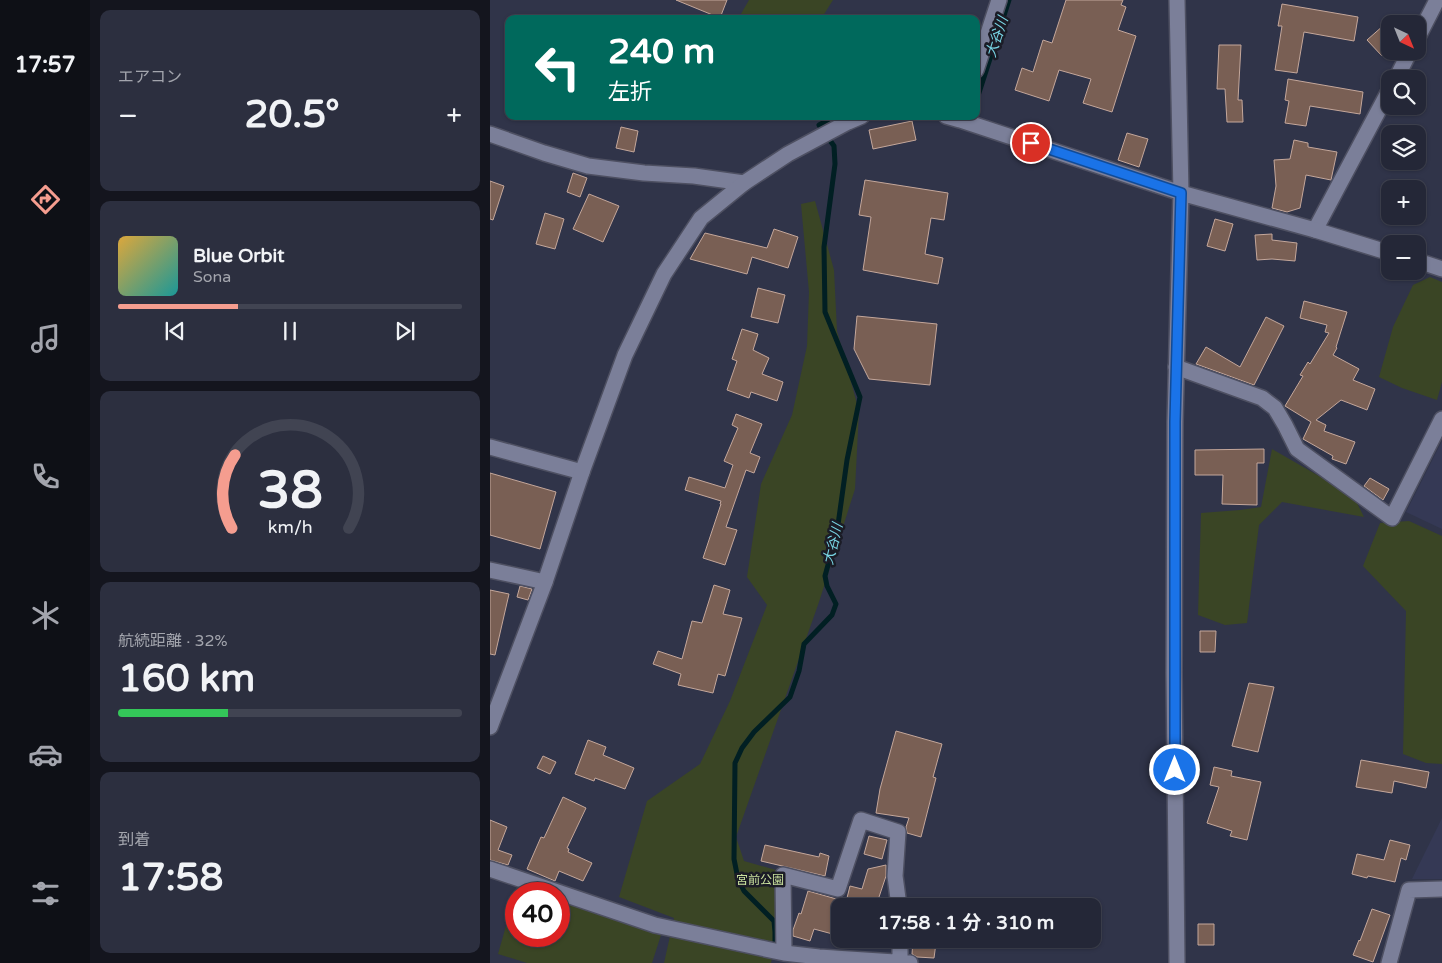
<!DOCTYPE html>
<html lang="ja">
<meta charset="utf-8">
<style>
:root{--surface:#242737;--page:#2c2f3f;--text:#f1f3f6;--muted:#a3a5ad;--line:#414452;--accent:#f59d8f}
body{margin:0;font-family:"Varela Round","Noto Sans JP",sans-serif;background:var(--page);color:var(--text);height:100vh;display:flex;flex-direction:column;font-size:19px;white-space:nowrap}
*{box-sizing:border-box;margin:0}
p{font-size:16px;color:var(--muted)}
.icon{flex:none;width:28px;height:28px;fill:none;stroke:currentColor;stroke-width:2;stroke-linecap:round;stroke-linejoin:round}
.map{position:relative;flex:1;overflow:hidden}
.side{display:flex;flex-direction:column;gap:10px;padding:10px;background:#14151e;width:400px}
.side>*{flex:none}
.banner{position:absolute;left:15px;top:15px;width:475px;height:105px;border-radius:10px;box-shadow:0 1px 4px #0004,0 0 0 1px var(--line);background:#00695c;color:#fff;overflow:hidden}
.needle{width:32px;rotate:137deg}
.buttons{position:absolute;left:891px;top:15px;display:grid;gap:10px}
.buttons a{display:grid;place-items:center;width:45px;height:45px;border-radius:10px;background:var(--surface);box-shadow:0 1px 4px #0004,0 0 0 1px var(--line);font-size:25px}
.speed{position:absolute;left:15px;top:882px;display:flex;gap:10px;font-size:25px;font-weight:700;text-align:center}
.speed>*{display:grid;place-content:center;width:65px;height:65px;border-radius:50%;background:var(--surface);box-shadow:0 1px 4px #0004,0 0 0 1px var(--line);line-height:1}
.speed .limit{border:8px solid #d22;background:#fff;color:#111}
.pin{position:absolute;display:grid;place-items:center;width:42px;height:42px;color:#fff;margin:-21px;border:2px solid #fff;border-radius:50%;box-shadow:0 1px 5px #0007}
.me{position:absolute;width:55px;margin:-28px;rotate:0deg;stroke-linejoin:round;filter:drop-shadow(0 0 4px #0008)}
.turn{display:flex;align-items:center;gap:18px;height:105px;padding:0 20px;font-size:22px}
.turn .icon{width:65px;height:65px;stroke-width:2.5}
.turn b{display:block;font-size:35px;line-height:42px}
.big{font-size:38px;font-weight:700;line-height:1.1}
.side .card{flex:1;display:flex;flex-direction:column;justify-content:center;gap:8px;min-width:0;padding:0 18px;border-radius:10px;background:var(--page)}
.side .dial{align-items:center;gap:0}
.dial svg{height:130px;overflow:visible;fill:none;stroke:var(--line);stroke-width:7;stroke-linecap:round;text-anchor:middle}
.dial text{fill:var(--text);stroke:none}
.song{display:flex;align-items:center;gap:15px}
.cover{width:60px;height:60px;border-radius:8px;background:linear-gradient(135deg,hsl(40 70% 55%),hsl(180 70% 35%))}
.played{height:5px;border-radius:2px;background:linear-gradient(90deg,var(--accent) 35%,var(--line) 35%)}
.keys{display:flex;justify-content:space-around;direction:ltr}
.heat{display:flex;justify-content:space-between;align-items:center;font-size:28px;direction:ltr}
.charge{height:8px;border-radius:4px;background:linear-gradient(90deg,#34c759 32%,var(--line) 0)}
.trip{position:absolute;left:341px;top:898px;width:270px;height:50px;border-radius:10px;background:var(--surface);box-shadow:0 1px 4px #0004,0 0 0 1px var(--line);font-weight:700;line-height:50px;text-align:center}
main{display:flex;flex:1;min-height:0}
.menu{display:flex;flex-direction:column;width:90px;justify-content:space-around;align-items:center;background:#0e1016;color:var(--muted)}
.menu .icon{width:35px;height:35px}
.menu .active{color:var(--accent)}
.menu b{font-size:22px;color:var(--text)}
.map>svg:first-child{display:block}
.built{fill:#353955}
.green{fill:#3a4525}
.lines{fill:none;stroke-linecap:round;stroke-linejoin:round}
.stream{stroke:#011f23;stroke-width:5}
.building{fill:#795f54;stroke:#c4a79b}
.street-casing{stroke:#4e5062;stroke-width:18}
.secondary-casing{stroke:#4e5062;stroke-width:18}
.street{stroke:#7b7f99;stroke-width:15}
.secondary{stroke:#7b7f99;stroke-width:15}
.route-casing{stroke:#114b97;stroke-width:12}
.route{stroke:#1a73e8;stroke-width:9}
.labels{text-anchor:middle;dominant-baseline:central;stroke-width:5;stroke-linejoin:round;paint-order:stroke}
.park-label{font-size:12px;fill:#c9e09d;stroke:#1b1c26}
.water-label{font-size:14px;font-style:italic;fill:#78d5e4;stroke:#1b1c26}
</style>
<main>
<nav class="menu">
<b>17:57</b>
<svg class="icon active" aria-label="directions" viewBox="0 0 24 24"><path d="M12 3l9 9-9 9-9-9zM9 14v-3h6M13 9l2 2-2 2"/></svg>
<svg class="icon" aria-label="music" viewBox="0 0 24 24"><path d="M9 18V5l10-2v13"/><circle cx="6" cy="18" r="3"/><circle cx="16" cy="16" r="3"/></svg>
<svg class="icon" aria-label="phone" viewBox="0 0 24 24"><path d="M5 4h4l2 5-3 2q2 4 5 5l2-3 5 2v4C11 20 4 13 5 4z"/></svg>
<svg class="icon" aria-label="climate" viewBox="0 0 24 24"><path d="M12 3v18M4 7l16 10M4 17L20 7"/></svg>
<svg class="icon" aria-label="car" viewBox="0 0 24 24"><path d="M5 17H2v-5l4-1 3-4h7l3 4 3 1v5h-3M9 17h6M6 11h13"/><circle cx="7" cy="17" r="2"/><circle cx="17" cy="17" r="2"/></svg>
<svg class="icon" aria-label="filters" viewBox="0 0 24 24"><path d="M4 7h16M4 17h16"/><circle cx="9" cy="7" r="2"/><circle cx="15" cy="17" r="2"/></svg>
</nav>
<section class="side">
<div class="card"><p>エアコン</p>
<div class="heat"><a>−</a><b class="big">20.5°</b><a>+</a></div>
</div>
<div class="card">
<div class="song"><i class="cover"></i><div><b>Blue Orbit</b><p>Sona</p></div></div>
<div class="played"></div>
<div class="keys"><svg class="icon" aria-label="previous" viewBox="0 0 24 24"><path d="M18 5L8 12l10 7zM5 5v14"/></svg><svg class="icon" aria-label="pause" viewBox="0 0 24 24"><path d="M8 5v14M16 5v14"/></svg><svg class="icon" aria-label="next" viewBox="0 0 24 24"><path d="M6 5l10 7-10 7zM19 5v14"/></svg></div>
</div>
<div class="card dial"><svg viewBox="0 0 100 80">
<path d="M14 69A42 42 0 1 1 86 69"/>
<path d="M14 69A42 42 0 0 1 16 24" stroke="#f59d8f"/>
<text x="50" y="56" font-size="32" font-weight="700">38</text>
<text x="50" y="72" font-size="11">km/h</text>
</svg></div>
<div class="card"><p>航続距離 · 32%</p><b class="big">160 km</b><div class="charge"></div></div>
<div class="card"><p>到着</p><b class="big">17:58</b></div>
</section>
<div class="map">
<svg width="952" height="963" viewBox="0 0 952 963">
<rect width="100%" height="100%" fill="#303449"/>
<path class="built" d="M952,441V529L916,512Z
M952,818V879H922Z"/>
<path class="green" d="M259,0H343L331,19H248Z
M325,201L344,270L347,331L369,411L365,489L329,602L246,837L254,861L286,870L289,925L281,963H174L184,918L129,897L157,801L210,764L240,701L277,605L257,577L271,484L302,415L317,346L319,292L311,204Z
M940,277L952,282V382L947,400L912,388L889,377L903,327L923,285Z
M782,449L829,476L866,501L874,517L792,502L769,525L757,623L735,625L708,615L711,513L750,510L771,507Z
M919,521L952,536V764L936,763L913,754L916,611L873,566L890,523Z
M27,887L47,894H26V936H69V901L171,935L162,963H37L8,954Z"/>
<g class="lines">
<path class="stream" d="M486,102L519,0
M285,945V932L284,921L254,891L248,879L244,859L245,763L252,748L264,732L300,697L309,671L314,644L342,615L346,604L337,586L335,576L347,532L357,460L370,397L335,312L334,247L345,164L344,146L329,125L346,116"/>
</g>
<path class="building" d="M186,0H237L230,18Z
M576,0H633L631,5L636,7L628,30L646,36L622,112L593,103L601,79L569,70L559,101L525,90L532,68L543,72L553,40L562,43Z
M792,4L868,17L864,41L814,32L807,73L785,70L792,26H788Z
M894,25L900,31V49L892,56L877,40Z
M729,45H751L748,100H752L753,122H737L735,89H727Z
M798,79L873,92L870,114L820,106L816,126L795,123L799,101L795,100Z
M422,121L426,140L383,149L379,130Z
M131,127L148,131L144,152L126,148Z
M637,133L658,139L649,167L628,160Z
M804,140L818,143V147L847,152L841,180L816,175L810,208L797,212L782,208L786,186L784,160L800,159Z
M83,173L97,178L90,197L77,192Z
M375,180L458,193L454,220L441,218L435,254L453,258L448,284L373,270L381,217L369,215Z
M0,181L14,186L3,220L0,219Z
M99,194L129,206L113,242L83,229Z
M55,213L74,219L65,249L46,244Z
M725,219L743,224L735,251L717,246Z
M284,229L308,237L298,268L262,257L257,274L200,259L215,233L277,248Z
M782,234V240L807,243L805,261L782,259L767,260L765,235Z
M268,288L295,295L288,323L261,317Z
M814,301L857,312L846,347L847,348L843,355L869,369L863,380L885,389L877,410L851,400L826,420L836,425L834,431L865,442L856,464L842,459L843,456L813,439L821,422L795,406L813,376L810,375L818,362L820,364L839,333L835,332L837,325L810,318Z
M367,316L447,324L440,385L379,379L364,349Z
M776,317L794,326L764,385L706,364L716,347L750,367Z
M252,329L268,334L263,350L279,358L272,374L293,382L287,401L261,392L259,398L237,390L247,361L242,359Z
M246,414L272,424L260,453L270,457L264,473L256,470L236,527L247,530L235,565L213,558L231,504H230L231,501L195,490L199,477L235,488L243,465L234,461L248,428L242,425Z
M774,449V463H767V505L732,504L733,475H705V450Z
M0,473L66,492L50,549L0,535Z
M880,478L899,489L893,500L874,486Z
M224,585L240,590L233,614L252,618L235,676L228,674L223,693L188,685L191,674L163,664L168,651L192,659L202,621L212,623Z
M30,586L42,589L38,600L27,597Z
M0,590L19,594L5,655L0,654Z
M710,631H726L725,652H710Z
M759,683L784,687L768,752L742,746Z
M406,731L452,744L443,777L446,778L431,837L417,833L416,827L419,818L386,813L390,789Z
M98,740L116,747L113,755L144,768L135,789L105,778L104,781L85,774Z
M53,756L66,762L60,774L47,768Z
M871,760L939,772L936,788L904,781L902,793L866,787Z
M724,767L742,771L741,776L771,782L757,840L740,836L742,831L717,823L729,787L720,785Z
M73,797L96,808L77,848L79,849L78,852L102,863L93,881L69,871L65,881L37,869L51,837L54,838Z
M0,820L17,827L8,850L22,855L18,865L0,860Z
M379,836L397,840L392,859L374,854Z
M900,840L920,845L916,860L911,858L905,882L878,876L877,878L862,874L867,854L894,860Z
M275,845L329,857L330,853L339,856L335,876L271,861Z
M396,865V876L386,906H355L360,886L372,889L378,869Z
M318,891L350,900V936L324,929L320,941L303,936V930L309,913L311,914Z
M882,909L900,915L883,962L863,955L869,940L870,941Z
M708,924H724V945H708Z
M423,941L446,943L444,958L427,957L422,954Z"/>
<g class="lines">
<g class="street-casing">
<path id="street" d="M928,37L947,0
M486,70L509,0
M906,79L920,51
M0,134L54,153L98,166L154,173L204,176L254,183
M825,230L900,89
M686,367L772,398L785,408L795,425L807,449L902,518L952,419
M0,447L92,472
M0,570L55,582
M0,869L165,925L294,953L329,957L420,963
M294,953L293,875L348,889L371,820L408,832L405,876L409,906
M410,962V939
M899,963L919,890L952,889"/>
</g>
<g class="secondary-casing">
<path id="secondary" d="M456,116L470,120L691,193L825,230L900,253
M928,261L952,269
M0,727L55,582L92,472L135,355L174,274L211,218L254,183L298,154L358,122L372,116
M687,963L684,673L685,422L691,193L687,0"/>
</g>
<use href="#street" class="street"/>
<use href="#secondary" class="secondary"/>
</g>
<g class="lines">
<g class="route-casing">
<path id="route" d="M541,143L691,193L685,422V770"/>
</g>
<use href="#route" class="route"/>
</g>
<g class="labels">
<g class="park-label">
<text x="270" y="880">宮前公園</text>
</g>
<g class="water-label">
<text transform="translate(507 37) rotate(-72)">大谷川</text>
<text transform="translate(343 544) rotate(-76)">大谷川</text>
</g>
</g>
</svg>
<div class="buttons">
<a><svg class="needle" viewBox="-14 -14 28 28"><path d="M0-13l5 13h-10z" fill="#e53935"/><path d="M0 13l5-13h-10z" fill="#a3a5ad"/></svg></a>
<a><svg class="icon" aria-label="search" viewBox="0 0 24 24"><circle cx="10" cy="10" r="6"/><path d="M15 15l6 6"/></svg></a>
<a><svg class="icon" aria-label="layers" viewBox="0 0 24 24"><path d="M12 4l9 5-9 5-9-5zM3 14l9 5 9-5"/></svg></a>
<a>+</a>
<a>−</a>
</div>
<div class="speed"><div class="limit">40</div></div>
<div class="pin" style="left:541px;top:143px;background:#d93025"><svg class="icon" aria-label="arrive" viewBox="0 0 24 24"><path d="M6 21V4h12l-3 4 3 4H6"/></svg></div>
<svg class="me" style="left:685px;top:770px" viewBox="-20 -20 40 40"><circle r="17" fill="#1a73e8" stroke="#fff" stroke-width="3"/><path d="M0-11L8 9 0 5-8 9z" fill="#fff"/></svg>
<div class="trip">17:58 · 1 分 · 310 m</div>
<div class="banner">
<div class="turn"><svg class="icon" aria-label="left" viewBox="0 0 24 24"><path d="M17 20v-9H6M10 6l-5 5 5 5"/></svg><div><b>240 m</b>左折</div></div>
</div>
</div>
</main>
